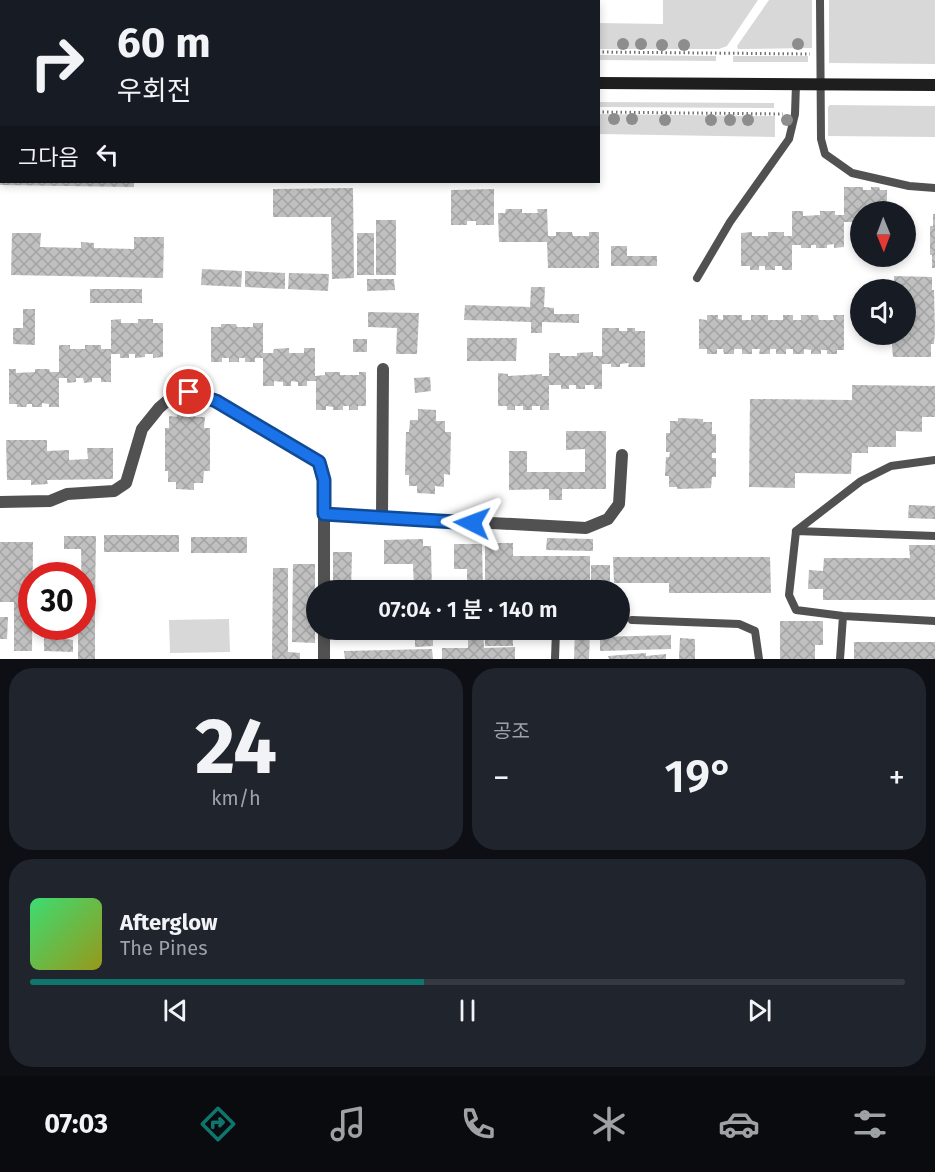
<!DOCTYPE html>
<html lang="ko">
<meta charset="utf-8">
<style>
:root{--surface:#171b24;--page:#20242c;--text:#f1f3f6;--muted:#9ea1a6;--line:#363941;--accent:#0f766e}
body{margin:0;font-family:"Fira Sans","Noto Sans KR",sans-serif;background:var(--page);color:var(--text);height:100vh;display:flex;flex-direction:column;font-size:22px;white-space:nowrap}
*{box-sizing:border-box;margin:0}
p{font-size:20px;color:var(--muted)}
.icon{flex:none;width:33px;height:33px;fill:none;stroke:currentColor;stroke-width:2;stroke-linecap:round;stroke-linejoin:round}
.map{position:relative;height:659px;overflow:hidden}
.panel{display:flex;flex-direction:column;gap:9px;padding:9px;background:#0d0f14;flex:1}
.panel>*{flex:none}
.guide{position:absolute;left:0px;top:0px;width:600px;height:183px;box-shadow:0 3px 9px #0003;background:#171b24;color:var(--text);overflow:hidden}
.needle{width:39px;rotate:179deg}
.buttons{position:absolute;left:850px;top:201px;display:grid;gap:12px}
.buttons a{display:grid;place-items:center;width:66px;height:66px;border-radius:50%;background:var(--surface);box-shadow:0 3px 9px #0003;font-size:30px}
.speed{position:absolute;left:18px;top:562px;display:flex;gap:12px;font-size:30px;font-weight:700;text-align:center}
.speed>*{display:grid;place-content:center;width:78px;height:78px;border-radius:50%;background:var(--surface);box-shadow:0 3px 9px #0003;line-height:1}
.speed .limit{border:9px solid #d22;background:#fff;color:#111}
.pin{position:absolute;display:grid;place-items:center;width:51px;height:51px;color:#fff;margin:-26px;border:3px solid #fff;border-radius:50%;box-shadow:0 2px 6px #0007}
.me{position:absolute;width:66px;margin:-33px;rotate:273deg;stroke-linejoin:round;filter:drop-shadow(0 0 4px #0008)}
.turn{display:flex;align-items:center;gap:21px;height:126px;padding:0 18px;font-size:27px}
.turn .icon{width:78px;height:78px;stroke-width:2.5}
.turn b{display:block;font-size:42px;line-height:51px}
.then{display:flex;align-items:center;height:57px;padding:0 18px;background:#0003;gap:12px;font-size:22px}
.big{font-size:45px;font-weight:600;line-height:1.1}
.panel .card{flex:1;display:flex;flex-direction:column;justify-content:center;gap:9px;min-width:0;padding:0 21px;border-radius:24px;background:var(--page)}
.panel .dial{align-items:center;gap:0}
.dial b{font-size:78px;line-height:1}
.song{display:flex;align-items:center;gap:18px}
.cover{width:72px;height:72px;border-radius:9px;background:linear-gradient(135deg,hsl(140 70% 55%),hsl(60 70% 35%))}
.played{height:6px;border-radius:3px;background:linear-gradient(90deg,var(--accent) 45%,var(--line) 45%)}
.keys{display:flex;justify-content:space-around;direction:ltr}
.heat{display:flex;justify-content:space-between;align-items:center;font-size:33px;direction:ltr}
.panel .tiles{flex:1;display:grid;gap:9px;grid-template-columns:1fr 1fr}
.card:last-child{grid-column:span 2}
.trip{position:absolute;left:306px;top:580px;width:324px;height:60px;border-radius:30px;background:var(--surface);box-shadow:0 3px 9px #0003;font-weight:600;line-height:60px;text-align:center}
.tab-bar{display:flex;height:96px;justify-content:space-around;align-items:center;background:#090b0e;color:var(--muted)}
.tab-bar .icon{width:42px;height:42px}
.tab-bar .selected{color:var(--accent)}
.tab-bar b{font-size:27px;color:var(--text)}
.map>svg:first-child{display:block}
.grass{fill:#d8d8d8}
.building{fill:url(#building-cross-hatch)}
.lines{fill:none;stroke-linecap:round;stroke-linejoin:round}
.path{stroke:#737373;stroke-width:3;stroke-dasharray:1.5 3;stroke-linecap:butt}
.service{stroke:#515151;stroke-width:8}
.minor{stroke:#515151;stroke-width:12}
.secondary{stroke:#1e1e1e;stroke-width:12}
.tree{fill:#8d8d8d}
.route-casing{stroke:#114b97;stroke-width:15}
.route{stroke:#1a73e8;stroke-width:10}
</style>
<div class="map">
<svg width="935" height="659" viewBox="0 0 935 659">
<defs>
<pattern id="building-cross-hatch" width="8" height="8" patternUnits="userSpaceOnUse" patternTransform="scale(1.5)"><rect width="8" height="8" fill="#c0c0c0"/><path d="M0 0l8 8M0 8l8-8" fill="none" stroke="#a3a3a3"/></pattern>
</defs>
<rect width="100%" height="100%" fill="#fff"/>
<path class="grass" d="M663,0H758L727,46L719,49H599V23L663,24Z
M769,0H812V48L738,49L737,46Z
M829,0H935V64L829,63Z
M599,55L716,56V61L599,60Z
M733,56H808V62H733Z
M599,102L774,103V108L599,107Z
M830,105L935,106V137L828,136V107Z
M599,114L775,116V137L599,134Z
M229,619L230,652L170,653L169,620Z"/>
<path class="building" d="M0,182H134V187L0,185Z
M844,187H863V190H871V187H879L880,190H887V212H861V225L854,226V222H844V247L834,248V244L827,245V248H816V245H811V248H801V245H792V270H782V266H775V270H765V266H759V270H750V266H741V233L752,232V236H768V232H784V236H792V211H803V216L820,215V211H835V215H844Z
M353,188L354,278L332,279L331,217H273V189Z
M494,189V225H476V221H467V225H451V190Z
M506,209H522V213H538L537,209H547L548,236H556V232H572L573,236H589V232H599V268H548L547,242H499L498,213H505Z
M933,214H935V268H932V255H930V226H933Z
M376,220H396V275H376Z
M12,233H41L40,247L81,248V242L94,243V248L134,249V237H164L163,278L11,275Z
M357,233H374V275H357Z
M611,246H627V256H657V266H611Z
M202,269L242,271L241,287L201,285Z
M245,271L285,273V289L245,287Z
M289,273L329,274L328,291L288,289Z
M894,276L932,277V290H934L935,331L934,344H931V357H893L891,334H906V290H894Z
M367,279H394L395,290L367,291Z
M531,287H545L544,307L554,308V314H579V323L542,322V333H531V322L464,320L465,305L530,307Z
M90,289H142V303H90Z
M23,309H35V345L13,344V328H23Z
M368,312L419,313L417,354H396L397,328L368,327Z
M707,315H718V319L723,320V315H742V320H751V315H768V320H783V315H793V320H801V315H818L819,320H834L833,315H844V350H837V354H827V350H821V354H811V350L804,349V354H793V349H786V354H776V349H770V354H759L760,349H752V354H742V349H734V354H724L723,349H717V354H707V349H699V319L707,320Z
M121,319V323H138V319H153V323H163V357L153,358V354H145V357L135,358V354H129V358H120V354H111V382H101V378H92V382L84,383L83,378H76V382L67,383V378H59V407H49V404L42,403V407H32V404H27L26,407H17V404H9V369H16V373L35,372V369H49L50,372H59V345H70V349H85V345H101V349H111V320Z
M253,323H263V353H273L274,349L289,348V353H304V348H315V376L325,375V372H340V375H359V372H366V406H358V410H349V406H343V410H333V407L326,406V410H316V381H307V386H298V382L291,381V386H283V382L274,381V386H263V358H255V362H245V358H239V362H229V358H222V362H211V327H221V324H236L237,327H253Z
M602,328H619V331H627V328H635V331H645V367H628L629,363L620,364V367H611V364H602V389H594V385H585V389H576V385H569V389H561V385H549V410H540V406H532V410H523V406H515V410H507V406H498V373L508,374V376L542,374V376H549V353H560V356H577V353L593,352V356H602Z
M467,338H517L516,361H467Z
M353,339H367V352H353Z
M430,377L431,391L415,393L414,378Z
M852,385L935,386V417H922V432L896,431V447H868V453H852L851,474L795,473V488L749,487L750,399L852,400Z
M177,406H195V417H205L204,428H210V471H204L203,483H194V490L176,489V482H168V471H165V428H169V416L177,417Z
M418,409L436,410V421H445V432H451L450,475L444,474V487L435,486V494L417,493V486H409V475H405L406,432H409L410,420H418Z
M678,418L703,419V422H712V434H716V453H712V458H716V477H712L711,488L677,489V487H669V476H665L666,457H669L670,452H666V433H670V421H678Z
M566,431H606V489H562V500H549V489L509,490V451H527V472H585V449L566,450Z
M6,440H47V451L69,450V460L88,459L87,448H113V479L47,480L48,484L31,485V480H7Z
M909,505L935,506V519L908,518Z
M104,535H179V552H104Z
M64,536H96L95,600H82L81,549H64Z
M191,537H247V553H191Z
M547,538L593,539V551L546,550Z
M423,539V546H431L432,591H414L413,564H384V540Z
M0,542H33L32,651H14V602H0Z
M485,543H513V556H590V591H485Z
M454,544H482L483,591H467V569H454Z
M909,545H935V600H823V589H808L809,570L823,571L824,558H910Z
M333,552H352L351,591H333Z
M613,557H770L771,593H669V583H614Z
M293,564H315V643L292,642Z
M591,565H610V591H591Z
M273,568H288V652L300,653V659H272Z
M82,610H95V659H78V627H82Z
M0,617H8L7,639H0Z
M780,621H823V645H815V659H780Z
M44,627H66V639L73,640V652L44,651Z
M385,630H413V635L385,636Z
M415,630H433V646L415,647Z
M468,630H483L484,648L515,647V659H442V648H468Z
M485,630H513V646H485Z
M575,630H590L589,659H574Z
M671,635V649L600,651V637Z
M680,638L695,639V659H679Z
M854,642H935V659H854Z
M432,649L433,659H345L344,651Z
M646,653V656L666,654V659H609L608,656Z"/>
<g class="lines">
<path class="path" d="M0,45H2
M598,52L810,54
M0,106H2
M598,112L783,114"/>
<path class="service" d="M820,0L821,139L825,154L852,173L909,186L935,188
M697,278L730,222L789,139L795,114L796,84
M796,531L861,481L891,466L935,460
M935,536L796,531L789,595L796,610L843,616L935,621
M632,620L739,624L755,631L759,659
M555,659L556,630
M840,659L843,616"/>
<path class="minor" d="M520,2V0
M0,502L50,501L67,494L114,491L126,483L142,429L159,408L174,395L189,392L215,401L319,462L324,480V591
M324,514L586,528L608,519L619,504L622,455
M382,518L383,369
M324,630V659"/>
<path class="secondary" d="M0,74H2
M598,83L935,85"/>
</g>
<g class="tree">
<circle cx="623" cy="44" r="6"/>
<circle cx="641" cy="44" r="6"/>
<circle cx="798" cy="44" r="6"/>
<circle cx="662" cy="45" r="6"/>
<circle cx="684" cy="45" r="6"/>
<circle cx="614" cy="119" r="6"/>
<circle cx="632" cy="119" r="6"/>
<circle cx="665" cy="120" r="6"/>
<circle cx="711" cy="120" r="6"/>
<circle cx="730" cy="120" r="6"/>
<circle cx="748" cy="120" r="6"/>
<circle cx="787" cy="120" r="6"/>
</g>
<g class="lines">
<g class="route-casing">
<path id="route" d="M189,392L216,401L319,462L324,480V514L472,523"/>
</g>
<use href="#route" class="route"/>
</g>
</svg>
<div class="buttons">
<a><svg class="needle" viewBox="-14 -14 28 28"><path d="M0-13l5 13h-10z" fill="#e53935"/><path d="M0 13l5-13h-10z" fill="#9ea1a6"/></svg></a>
<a><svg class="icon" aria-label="sound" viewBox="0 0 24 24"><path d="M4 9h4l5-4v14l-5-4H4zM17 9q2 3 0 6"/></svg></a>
</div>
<div class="speed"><div class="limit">30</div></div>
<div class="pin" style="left:189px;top:392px;background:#d93025"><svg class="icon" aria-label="arrive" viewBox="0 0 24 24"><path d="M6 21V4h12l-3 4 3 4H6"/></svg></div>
<svg class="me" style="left:472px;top:523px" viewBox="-20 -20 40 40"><path d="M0-17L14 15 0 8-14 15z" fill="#1a73e8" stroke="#fff" stroke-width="4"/></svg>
<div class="trip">07:04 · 1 분 · 140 m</div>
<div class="guide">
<div class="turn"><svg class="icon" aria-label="right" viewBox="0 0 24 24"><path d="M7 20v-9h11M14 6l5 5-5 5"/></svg><div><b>60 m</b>우회전</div></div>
<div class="then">그다음<svg class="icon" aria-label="left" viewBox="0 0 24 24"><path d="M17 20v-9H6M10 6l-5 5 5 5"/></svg></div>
</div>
</div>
<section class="panel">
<div class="tiles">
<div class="card dial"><b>24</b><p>km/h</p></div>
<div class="card"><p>공조</p>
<div class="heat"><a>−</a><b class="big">19°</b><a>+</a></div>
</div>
<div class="card">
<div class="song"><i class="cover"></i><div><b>Afterglow</b><p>The Pines</p></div></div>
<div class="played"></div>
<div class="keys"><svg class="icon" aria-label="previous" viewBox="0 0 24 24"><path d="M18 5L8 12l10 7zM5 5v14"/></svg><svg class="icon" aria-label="pause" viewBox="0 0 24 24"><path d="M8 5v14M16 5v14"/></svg><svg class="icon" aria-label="next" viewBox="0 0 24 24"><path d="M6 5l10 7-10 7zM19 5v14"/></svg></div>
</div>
</div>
</section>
<nav class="tab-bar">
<b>07:03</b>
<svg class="icon selected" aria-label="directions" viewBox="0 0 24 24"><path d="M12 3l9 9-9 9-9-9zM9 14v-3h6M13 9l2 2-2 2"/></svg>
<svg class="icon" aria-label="music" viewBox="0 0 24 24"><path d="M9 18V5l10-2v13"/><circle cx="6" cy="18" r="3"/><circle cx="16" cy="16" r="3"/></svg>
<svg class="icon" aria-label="phone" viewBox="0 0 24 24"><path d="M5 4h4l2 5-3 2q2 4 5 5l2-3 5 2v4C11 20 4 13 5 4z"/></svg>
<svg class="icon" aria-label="climate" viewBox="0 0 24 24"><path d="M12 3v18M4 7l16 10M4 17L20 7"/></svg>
<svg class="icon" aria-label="car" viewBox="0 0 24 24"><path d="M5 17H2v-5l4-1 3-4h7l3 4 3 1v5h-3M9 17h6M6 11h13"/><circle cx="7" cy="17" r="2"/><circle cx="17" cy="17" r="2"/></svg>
<svg class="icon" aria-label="filters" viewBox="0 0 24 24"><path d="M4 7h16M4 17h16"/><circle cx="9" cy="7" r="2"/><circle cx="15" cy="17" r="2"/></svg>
</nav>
